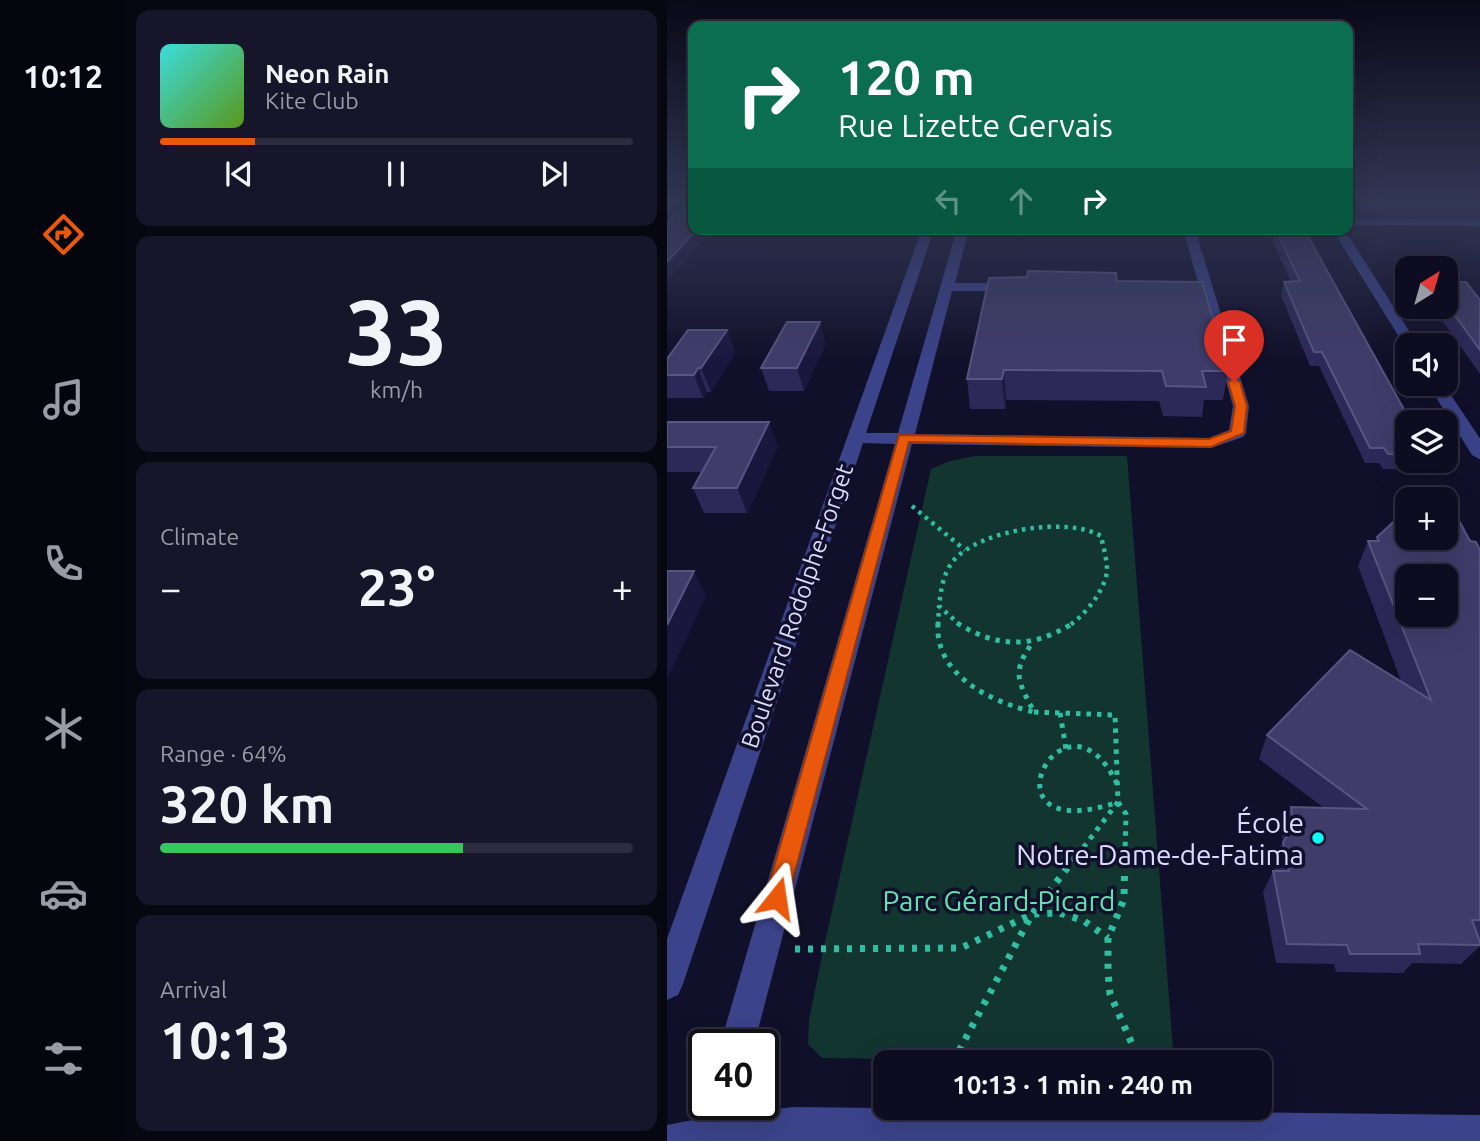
<!DOCTYPE html>
<meta charset="utf-8">
<style>
:root{--surface:#0d0c20;--page:#161529;--text:#f1f3f6;--muted:#9a9ba5;--line:#2d2c3e;--accent:#ea580c}
body{margin:0;font-family:Ubuntu,sans-serif;background:var(--page);color:var(--text);height:100vh;display:flex;flex-direction:column;font-size:26px;white-space:nowrap}
*{box-sizing:border-box;margin:0}
p{font-size:23px;color:var(--muted)}
.icon{flex:none;width:38px;height:38px;fill:none;stroke:currentColor;stroke-width:2;stroke-linecap:round;stroke-linejoin:round}
.map{position:relative;flex:1;overflow:hidden}
.drawer{display:flex;flex-direction:column;gap:10px;padding:10px;background:#070712;width:541px}
.drawer>*{flex:none}
.guide{position:absolute;left:21px;top:21px;width:665px;height:214px;border-radius:14px;box-shadow:0 7px 28px #0002,0 0 0 2px var(--line);background:#0b6e4f;color:#fff;overflow:hidden}
.needle{width:46px;rotate:37deg}
.buttons{position:absolute;left:728px;top:256px;display:grid;gap:14px}
.buttons a{display:grid;place-items:center;width:63px;height:63px;border-radius:14px;background:var(--surface);box-shadow:0 7px 28px #0002,0 0 0 2px var(--line);font-size:35px}
.speed{position:absolute;left:21px;top:1029px;display:flex;gap:14px;font-size:35px;font-weight:700;text-align:center}
.speed>*{display:grid;place-content:center;width:91px;height:91px;border-radius:50%;background:var(--surface);box-shadow:0 7px 28px #0002,0 0 0 2px var(--line);line-height:1}
.speed .limit{border:4px solid #111;border-radius:10px;background:#fff;color:#111}
.pin{position:absolute;display:grid;place-items:center;width:60px;height:60px;color:#fff;margin:-72px -30px;border-radius:50% 50% 50% 0;rotate:-45deg;box-shadow:0 0 7px #0007}
.pin .icon{rotate:45deg}
.me{position:absolute;width:77px;margin:-38px;rotate:15deg;stroke-linejoin:round;filter:drop-shadow(0 0 5px #0008)}
.turn{display:flex;align-items:center;gap:24px;height:147px;padding:0 35px;font-size:32px}
.turn .icon{width:91px;height:91px;stroke-width:2.5}
.turn b{display:block;font-size:49px;line-height:60px}
.lanes{display:flex;align-items:center;height:66px;padding:0 35px;background:#0003;justify-content:center;gap:35px;direction:ltr}
.lanes .off{opacity:.35}
.big{font-size:52px;font-weight:700;line-height:1.1}
.drawer .card{flex:1;display:flex;flex-direction:column;justify-content:center;gap:10px;min-width:0;padding:0 24px;border-radius:14px;background:var(--page)}
.drawer .dial{align-items:center;gap:0}
.dial b{font-size:91px;line-height:1}
.song{display:flex;align-items:center;gap:21px}
.cover{width:84px;height:84px;border-radius:10px;background:linear-gradient(135deg,hsl(180 70% 55%),hsl(90 70% 35%))}
.played{height:7px;border-radius:4px;background:linear-gradient(90deg,var(--accent) 20%,var(--line) 20%)}
.keys{display:flex;justify-content:space-around;direction:ltr}
.heat{display:flex;justify-content:space-between;align-items:center;font-size:38px;direction:ltr}
.charge{height:10px;border-radius:5px;background:linear-gradient(90deg,#34c759 64%,var(--line) 0)}
.trip{position:absolute;left:206px;top:1050px;width:399px;height:70px;border-radius:14px;background:var(--surface);box-shadow:0 7px 28px #0002,0 0 0 2px var(--line);font-weight:700;line-height:70px;text-align:center}
main{display:flex;flex:1;min-height:0}
.menu{display:flex;flex-direction:column;width:126px;justify-content:space-around;align-items:center;background:#05050d;color:var(--muted)}
.menu .icon{width:49px;height:49px}
.menu .active{color:var(--accent)}
.menu b{font-size:32px;color:var(--text)}
.map>svg:first-child{display:block}
.green{fill:#13352f}
.lines{fill:none;stroke-linecap:round;stroke-linejoin:round}
.path-far2{stroke:#2fbea2;stroke-width:4.5;stroke-dasharray:3.5 5;stroke-linecap:butt}
.path-far1{stroke:#2fbea2;stroke-width:5;stroke-dasharray:4.5 6;stroke-linecap:butt}
.path{stroke:#2fbea2;stroke-width:7;stroke-dasharray:5 8;stroke-linecap:butt}
.minor{fill:#3b438a;fill-rule:evenodd}
.wall{fill:#2c2959}
.shaded-wall{fill:#19173e}
.building{fill:#3f3c6a;stroke:#575582;stroke-width:2;fill-rule:evenodd}
.route{fill:#ea580c;stroke:#983908;stroke-width:2}
.poi-dot{fill:#06fff6;stroke:#11102a;stroke-width:2.5}
.labels{text-anchor:middle;dominant-baseline:central;stroke-width:7;stroke-linejoin:round;paint-order:stroke}
.street-label{font-size:24px;fill:#dadbff;stroke:#11102a}
.near-poi-label{font-size:28px;fill:#dadbff;stroke:#11102a;text-anchor:end}
.near-park-label{font-size:28px;fill:#63e2b1;stroke:#11102a}
</style>
<main>
<nav class="menu">
<b>10:12</b>
<svg class="icon active" aria-label="directions" viewBox="0 0 24 24"><path d="M12 3l9 9-9 9-9-9zM9 14v-3h6M13 9l2 2-2 2"/></svg>
<svg class="icon" aria-label="music" viewBox="0 0 24 24"><path d="M9 18V5l10-2v13"/><circle cx="6" cy="18" r="3"/><circle cx="16" cy="16" r="3"/></svg>
<svg class="icon" aria-label="phone" viewBox="0 0 24 24"><path d="M5 4h4l2 5-3 2q2 4 5 5l2-3 5 2v4C11 20 4 13 5 4z"/></svg>
<svg class="icon" aria-label="climate" viewBox="0 0 24 24"><path d="M12 3v18M4 7l16 10M4 17L20 7"/></svg>
<svg class="icon" aria-label="car" viewBox="0 0 24 24"><path d="M5 17H2v-5l4-1 3-4h7l3 4 3 1v5h-3M9 17h6M6 11h13"/><circle cx="7" cy="17" r="2"/><circle cx="17" cy="17" r="2"/></svg>
<svg class="icon" aria-label="filters" viewBox="0 0 24 24"><path d="M4 7h16M4 17h16"/><circle cx="9" cy="7" r="2"/><circle cx="15" cy="17" r="2"/></svg>
</nav>
<section class="drawer">
<div class="card">
<div class="song"><i class="cover"></i><div><b>Neon Rain</b><p>Kite Club</p></div></div>
<div class="played"></div>
<div class="keys"><svg class="icon" aria-label="previous" viewBox="0 0 24 24"><path d="M18 5L8 12l10 7zM5 5v14"/></svg><svg class="icon" aria-label="pause" viewBox="0 0 24 24"><path d="M8 5v14M16 5v14"/></svg><svg class="icon" aria-label="next" viewBox="0 0 24 24"><path d="M6 5l10 7-10 7zM19 5v14"/></svg></div>
</div>
<div class="card dial"><b>33</b><p>km/h</p></div>
<div class="card"><p>Climate</p>
<div class="heat"><a>−</a><b class="big">23°</b><a>+</a></div>
</div>
<div class="card"><p>Range · 64%</p><b class="big">320 km</b><div class="charge"></div></div>
<div class="card"><p>Arrival</p><b class="big">10:13</b></div>
</section>
<div class="map">
<svg width="814" height="1141" viewBox="0 0 814 1141">
<rect width="100%" height="100%" fill="#11102a"/>
<path class="green" d="M308,456H460L507,1062L155,1058L141,1044L142,1020L156,951L264,469L283,461Z"/>
<g class="lines">
<path class="path-far2" d="M245,506L298,550
M271,625L272,607
M293,625L272,606C274,590 276,573 287,560C313,530 400,516 434,536C436,546 440,559 440,570C439,589 418,615 403,625"/>
<path class="path-far1" d="M271,623C267,675 324,702 367,712C351,681 344,672 366,642
M290,623C330,648 365,649 406,623
M367,712L448,715L451,802L413,852
M393,713L399,749
M450,784C397,672 306,851 451,802L459,814L458,852"/>
<path class="path" d="M458,850L457,899L441,938V972L443,994L473,1062
M128,949L294,948L365,914L393,913L417,921L441,938
M286,1062L365,914L414,850"/>
<path class="minor" d="M0,201H6L0,204Z
M681,219L814,220V226L681,225Z
M255,229H267L199,433H231L290,229H302L288,283H347L354,287L347,291H285L248,434L542,438L562,430L566,406L516,229H528L582,406L579,433L576,437L544,448L245,444L87,1045H53L228,444L196,443L16,984L11,995L0,1000V939Z
M665,229H677L751,345H740L739,348Z
M760,383H776L814,440V460L805,455Z
M37,1100V1104H71L68,1114L126,1107L814,1115V1141H0V1125L31,1119Z"/>
</g>
<path class="wall" d="M689,201H813V208L694,207Z
M600,229H637L740,422V460H759L756,469H716L712,463H698L652,366H643L614,295L617,282H624Z
M360,277L450,281L561,371L556,400H537L535,417L496,416L492,401L339,400L338,409H303L300,379Z
M779,282L813,300V374L765,306H779Z
M153,322L158,345L137,391H102L94,368Z
M60,330L68,353L44,392H40L36,398H0V359Z
M0,422L111,446L80,513H37L26,488L35,472H0Z
M710,537L803,541L813,550V940H812L813,946L794,964L745,963L736,973L669,972L667,964L609,963L596,892L606,871H608L606,863L616,841L614,830L624,807L657,808L592,759L600,735L734,681L691,566L701,541H709Z"/>
<path class="shaded-wall" d="M30,229H46L0,282V262Z
M153,322L158,345L137,391L130,368Z
M60,330L68,353L44,392L34,368Z
M31,368L40,392L36,398L27,375Z
M337,370L339,400L338,409L335,379Z
M102,422L111,446L80,513L70,488Z
M27,571L39,596L0,680V625Z"/>
<path class="building" d="M22,201H26V229H30L0,262V223Z
M608,229H637L744,422H740V454H721L717,448H703L655,352H647L640,336L617,282L633,281Z
M361,271L449,273L450,281L535,282L561,371H535L539,387L499,386L495,371L337,370L335,379H300L322,278L360,277Z
M779,282H799L813,300V350L779,303Z
M120,322H153L130,368H94Z
M21,330H60L34,368H31L27,375H0V359Z
M0,422H102L70,488H26L49,447H0Z
M734,515H740V537H779V515H789L803,541L809,542L813,550V920H805L813,942V945L751,944L753,954H683L680,945L620,944L606,871H622L616,842L627,827L624,807L700,809L600,735L683,650L764,700L701,541H712L710,537ZM740,576H779V614H740Z
M0,571H27L0,625Z"/>
<linearGradient id="sky" x2="0" y2="1"><stop stop-color="#090917"/><stop offset="0.56" stop-color="#323755"/><stop offset="1" stop-color="#323755" stop-opacity="0"/></linearGradient>
<rect width="814" height="361" fill="url(#sky)"/>
<path class="route" d="M567,378L573,382L580,406L577,433L544,447L242,442L121,898L118,906L110,910L102,906L98,898L232,435L542,439L564,431L568,406L561,382Z"/>
<circle class="poi-dot" cx="651" cy="838" r="7"/>
<g class="labels">
<g class="street-label">
<text transform="translate(130 606) rotate(-71)">Boulevard Rodolphe-Forget</text>
</g>
<g class="near-poi-label">
<text x="637" y="822">École<tspan x="637" dy="32">Notre-Dame-de-Fatima</tspan></text>
</g>
<g class="near-park-label">
<text x="332" y="900">Parc Gérard-Picard</text>
</g>
</g>
</svg>
<div class="buttons">
<a><svg class="needle" viewBox="-14 -14 28 28"><path d="M0-13l5 13h-10z" fill="#e53935"/><path d="M0 13l5-13h-10z" fill="#9a9ba5"/></svg></a>
<a><svg class="icon" aria-label="sound" viewBox="0 0 24 24"><path d="M4 9h4l5-4v14l-5-4H4zM17 9q2 3 0 6"/></svg></a>
<a><svg class="icon" aria-label="layers" viewBox="0 0 24 24"><path d="M12 4l9 5-9 5-9-5zM3 14l9 5 9-5"/></svg></a>
<a>+</a>
<a>−</a>
</div>
<div class="speed"><div class="limit">40</div></div>
<div class="pin" style="left:567px;top:382px;background:#d93025"><svg class="icon" aria-label="arrive" viewBox="0 0 24 24"><path d="M6 21V4h12l-3 4 3 4H6"/></svg></div>
<svg class="me" style="left:110px;top:898px" viewBox="-20 -20 40 40"><path d="M0-17L14 15 0 8-14 15z" fill="#ea580c" stroke="#fff" stroke-width="4"/></svg>
<div class="trip">10:13 · 1 min · 240 m</div>
<div class="guide">
<div class="turn"><svg class="icon" aria-label="right" viewBox="0 0 24 24"><path d="M7 20v-9h11M14 6l5 5-5 5"/></svg><div><b>120 m</b>Rue Lizette Gervais</div></div>
<div class="lanes"><svg class="icon off" aria-label="left" viewBox="0 0 24 24"><path d="M17 20v-9H6M10 6l-5 5 5 5"/></svg><svg class="icon off" aria-label="ahead" viewBox="0 0 24 24"><path d="M12 20V5M6 11l6-6 6 6"/></svg><svg class="icon" aria-label="right" viewBox="0 0 24 24"><path d="M7 20v-9h11M14 6l5 5-5 5"/></svg></div>
</div>
</div>
</main>
